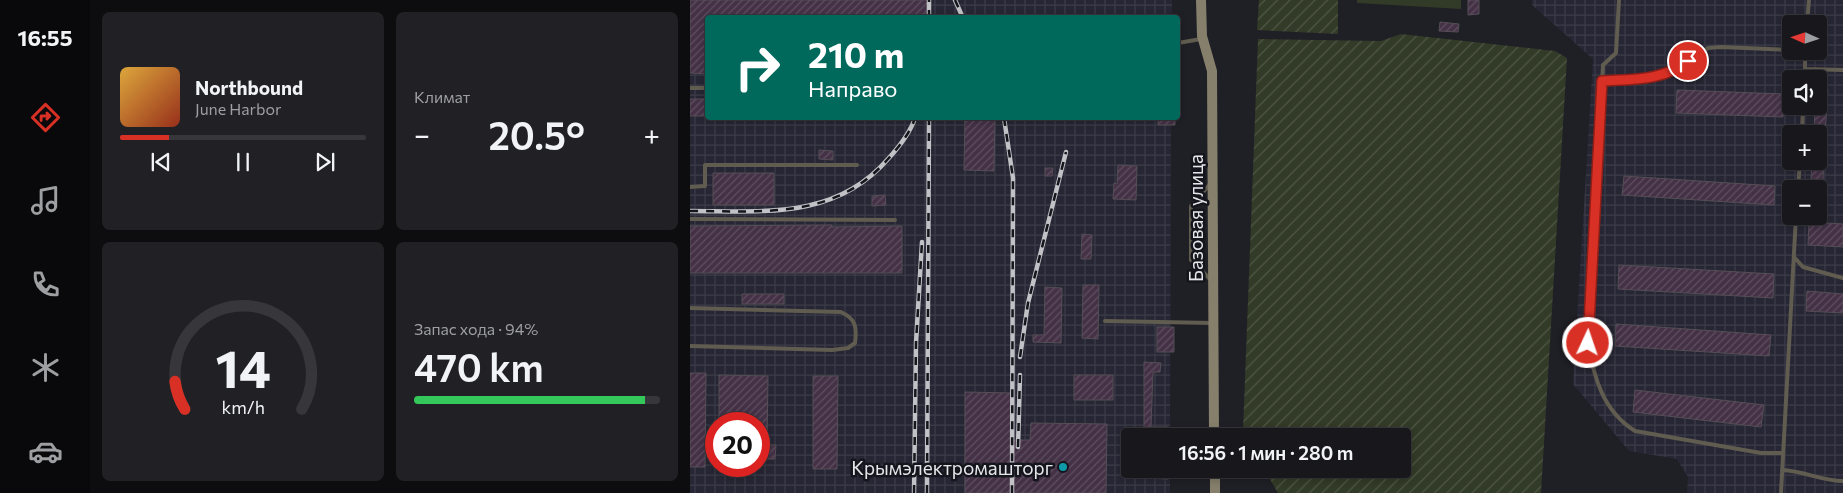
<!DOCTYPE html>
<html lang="ru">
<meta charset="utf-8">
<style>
:root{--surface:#17171c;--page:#202025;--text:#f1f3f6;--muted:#9e9fa3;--line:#36363b;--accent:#d93025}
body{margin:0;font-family:Commissioner,sans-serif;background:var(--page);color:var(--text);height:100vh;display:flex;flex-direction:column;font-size:19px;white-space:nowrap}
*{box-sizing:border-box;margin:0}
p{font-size:16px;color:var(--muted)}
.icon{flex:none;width:28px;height:28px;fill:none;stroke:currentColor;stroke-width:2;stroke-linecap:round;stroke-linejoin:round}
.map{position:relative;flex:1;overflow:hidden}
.drawer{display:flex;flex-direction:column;gap:12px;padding:12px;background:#0d0d0f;width:600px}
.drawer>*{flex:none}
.guide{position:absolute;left:15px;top:15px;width:475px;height:105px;border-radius:5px;box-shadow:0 2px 8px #0003,0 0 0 1px var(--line);background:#00695c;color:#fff;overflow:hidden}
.needle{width:32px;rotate:273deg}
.tools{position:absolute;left:1092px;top:15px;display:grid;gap:10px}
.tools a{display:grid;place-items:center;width:45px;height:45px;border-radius:5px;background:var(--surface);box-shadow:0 2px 8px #0003,0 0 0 1px var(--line);font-size:25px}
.speed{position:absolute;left:15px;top:412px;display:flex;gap:10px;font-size:25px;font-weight:700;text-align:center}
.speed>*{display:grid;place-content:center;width:65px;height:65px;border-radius:50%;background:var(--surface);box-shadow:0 2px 8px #0003,0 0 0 1px var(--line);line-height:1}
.speed .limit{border:8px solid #d22;background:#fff;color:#111}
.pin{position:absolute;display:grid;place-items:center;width:42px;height:42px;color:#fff;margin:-21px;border:2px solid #fff;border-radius:50%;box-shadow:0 1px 5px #0007}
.me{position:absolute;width:55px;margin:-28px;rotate:3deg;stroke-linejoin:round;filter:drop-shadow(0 0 4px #0008)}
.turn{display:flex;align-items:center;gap:18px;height:105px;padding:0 20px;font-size:22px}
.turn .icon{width:65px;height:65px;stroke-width:2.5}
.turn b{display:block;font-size:35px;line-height:42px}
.big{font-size:38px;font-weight:600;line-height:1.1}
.drawer .widget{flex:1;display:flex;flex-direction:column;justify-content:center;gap:8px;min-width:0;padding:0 18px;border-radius:8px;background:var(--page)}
.drawer .dial{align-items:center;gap:0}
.dial svg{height:130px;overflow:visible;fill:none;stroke:var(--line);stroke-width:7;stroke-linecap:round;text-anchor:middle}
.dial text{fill:var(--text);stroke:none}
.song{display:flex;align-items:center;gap:15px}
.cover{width:60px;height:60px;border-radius:8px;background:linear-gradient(135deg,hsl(40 70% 55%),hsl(10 70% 35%))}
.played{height:5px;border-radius:2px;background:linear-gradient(90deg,var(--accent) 20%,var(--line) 20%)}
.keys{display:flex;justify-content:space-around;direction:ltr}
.heat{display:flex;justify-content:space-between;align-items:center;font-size:28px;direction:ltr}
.charge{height:8px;border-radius:4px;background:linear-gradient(90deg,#34c759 94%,var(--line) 0)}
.drawer .tiles{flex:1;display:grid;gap:12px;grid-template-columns:repeat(2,1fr)}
.trip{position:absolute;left:431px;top:428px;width:290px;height:50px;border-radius:5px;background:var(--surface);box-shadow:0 2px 8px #0003,0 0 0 1px var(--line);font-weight:600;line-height:50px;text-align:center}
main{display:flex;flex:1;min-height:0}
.tab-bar{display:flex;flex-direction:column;width:90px;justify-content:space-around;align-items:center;background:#09090b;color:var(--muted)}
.tab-bar .icon{width:35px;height:35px}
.tab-bar .on{color:var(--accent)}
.tab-bar b{font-size:22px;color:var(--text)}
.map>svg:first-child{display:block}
.industrial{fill:url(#industrial-grid);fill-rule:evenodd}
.garden{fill:url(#garden-furrows)}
.pitch{fill:#323b27}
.building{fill:url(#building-hatch);stroke:#544e55}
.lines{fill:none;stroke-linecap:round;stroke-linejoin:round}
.lane{stroke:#605c50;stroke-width:4}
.secondary{stroke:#857f6b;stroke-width:10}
.rail-casing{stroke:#c1c1c6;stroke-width:4.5}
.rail{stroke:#15151d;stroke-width:2.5;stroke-dasharray:8;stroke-linecap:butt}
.route-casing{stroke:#8d1f18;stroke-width:12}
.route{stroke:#d93025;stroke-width:9}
.culture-dot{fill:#0f9aa8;stroke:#15151d;stroke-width:2}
.labels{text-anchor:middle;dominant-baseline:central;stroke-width:5;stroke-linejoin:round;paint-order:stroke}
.street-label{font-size:19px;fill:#e5e5ea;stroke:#15151d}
.poi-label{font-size:19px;fill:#e5e5ea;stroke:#15151d;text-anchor:end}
</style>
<main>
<nav class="tab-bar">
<b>16:55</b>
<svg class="icon on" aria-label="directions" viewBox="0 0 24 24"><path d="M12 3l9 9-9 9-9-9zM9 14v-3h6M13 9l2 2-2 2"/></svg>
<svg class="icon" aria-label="music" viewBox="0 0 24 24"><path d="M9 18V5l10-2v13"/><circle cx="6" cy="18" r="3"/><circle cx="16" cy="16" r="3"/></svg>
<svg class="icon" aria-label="phone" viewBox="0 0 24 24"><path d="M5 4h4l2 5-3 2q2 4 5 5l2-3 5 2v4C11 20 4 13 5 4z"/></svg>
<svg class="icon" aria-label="climate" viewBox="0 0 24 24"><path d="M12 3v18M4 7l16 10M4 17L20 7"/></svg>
<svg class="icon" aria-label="car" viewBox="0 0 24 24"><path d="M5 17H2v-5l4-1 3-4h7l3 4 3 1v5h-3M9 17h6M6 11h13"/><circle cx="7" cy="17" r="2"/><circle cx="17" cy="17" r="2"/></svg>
</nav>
<section class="drawer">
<div class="tiles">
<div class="widget">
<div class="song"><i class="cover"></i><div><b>Northbound</b><p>June Harbor</p></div></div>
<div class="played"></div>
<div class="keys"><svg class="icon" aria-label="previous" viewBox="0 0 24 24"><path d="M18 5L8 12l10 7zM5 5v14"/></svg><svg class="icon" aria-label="pause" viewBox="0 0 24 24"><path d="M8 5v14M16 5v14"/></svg><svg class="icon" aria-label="next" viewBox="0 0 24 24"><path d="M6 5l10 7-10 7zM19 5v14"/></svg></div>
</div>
<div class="widget"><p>Климат</p>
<div class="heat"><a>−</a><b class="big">20.5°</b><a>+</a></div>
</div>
<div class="widget dial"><svg viewBox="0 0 100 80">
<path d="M14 69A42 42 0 1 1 86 69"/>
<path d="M14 69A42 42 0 0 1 8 52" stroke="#d93025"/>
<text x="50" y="56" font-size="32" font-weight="700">14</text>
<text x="50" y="72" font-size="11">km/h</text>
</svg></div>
<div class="widget"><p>Запас хода · 94%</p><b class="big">470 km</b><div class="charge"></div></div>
</div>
</section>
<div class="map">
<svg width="1153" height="493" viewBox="0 0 1153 493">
<defs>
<pattern id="industrial-grid" width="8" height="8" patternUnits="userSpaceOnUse" patternTransform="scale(1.25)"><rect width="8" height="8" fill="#272634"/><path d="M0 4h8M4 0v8" fill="none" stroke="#3c3b48"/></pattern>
<pattern id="garden-furrows" width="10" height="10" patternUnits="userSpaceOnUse" patternTransform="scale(1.25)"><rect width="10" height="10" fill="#323b27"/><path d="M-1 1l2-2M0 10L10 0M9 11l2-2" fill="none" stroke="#505746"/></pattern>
<pattern id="building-hatch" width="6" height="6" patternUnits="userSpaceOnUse" patternTransform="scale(1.25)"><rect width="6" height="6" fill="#443146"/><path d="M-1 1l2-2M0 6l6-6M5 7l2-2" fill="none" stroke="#5f4f61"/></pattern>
</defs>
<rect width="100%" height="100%" fill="#1f1f26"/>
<path class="industrial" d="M0,0H482V18H18V118H481L480,436H440V469H480V493H0ZM26,424H69V466H26Z
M842,0H1153V493H997L998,477L987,459L939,451L883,384L903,59L842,5ZM1101,24H1129V51H1101ZM1101,79H1129V106H1101ZM1101,134H1129V161H1101ZM1101,189H1129V216H1101Z"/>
<path class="garden" d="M569,0H648V34L567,30Z
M711,34L865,51L877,58L851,493H588L574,469H712V436H556L553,431L568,39L691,41Z"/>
<path class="pitch" d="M667,0H771V9L667,3Z"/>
<path class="building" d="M0,0H237V18H18V74L0,73Z
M778,0H789V14L778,15Z
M750,22L769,24L768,32L749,31Z
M1129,88L1138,89L1134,150H1129V134H1124L1125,106H1129Z
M987,90L1094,94L1093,117L986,113Z
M0,99H18V116H0Z
M275,118H305L304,171L274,170Z
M468,118H485V125H468Z
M129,150L143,151V160L129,159Z
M1122,161H1134L1133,180L1121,179Z
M428,165L447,166L446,200L423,199L424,183L427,184Z
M355,168H363L362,176H355Z
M23,173H84V205H23Z
M934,176L1085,186L1084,205L932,195Z
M195,195L196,205L182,206V196Z
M1119,222L1153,224V247L1118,245Z
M142,225V227L212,226V273H0V226Z
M392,234L402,235L401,259H391Z
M929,265L1084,274L1083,298L928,289Z
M393,285H409L408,339L392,338Z
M355,287L372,288L371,343L343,342V335H354Z
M1117,291L1153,294V313L1116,311Z
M52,294H94V304H52Z
M926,324L1081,335L1079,356L925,346Z
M467,327H484V352H467Z
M454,362L471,363L470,372H463L461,427H478V436H454Z
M0,373H16L15,467H0Z
M29,375L78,376L77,445H86L85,459H69V424H29Z
M384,375H423V400H384Z
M123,376H148L147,469H123Z
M945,390L1074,405L1071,427L943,412Z
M275,392L322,393L321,440H340L341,423L417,424L416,493H275Z
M453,469H478V479L453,478Z"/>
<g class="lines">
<path class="lane" d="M929,0L926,53L913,65L898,343C904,378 913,411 945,431L1071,453H1093
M1117,24L1119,0
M488,43L511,39
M1116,69L1153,70
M1115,79V51
M912,81L971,76L987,70L1018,48L1031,47L1101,50
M0,88H18
M1112,134L1113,106
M521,183L501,206V260L521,280
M0,187L15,186V165H167
M1108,189L1110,161
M0,219L205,220
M1104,257L1113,267L1153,278
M0,308L151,312C166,319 167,327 165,343L158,348L142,350L0,346
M415,321L523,323
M1092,470C1114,471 1132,481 1153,481
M1091,493L1106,216"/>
<path class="secondary" d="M511,0L512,36L522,71L524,436
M525,469V493"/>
<g class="rail-casing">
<path id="rail" d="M265,0L273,18
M239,18V0
M314,118L323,178L322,493
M0,211C73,211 145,220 198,159C209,147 220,133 225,118
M330,357L338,303L376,152
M328,447L330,375
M224,493L226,343L232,242
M237,493L239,118"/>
</g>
<use href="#rail" class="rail"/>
</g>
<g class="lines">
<g class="route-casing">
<path id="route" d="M898,343L912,81C942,79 973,81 998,61"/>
</g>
<use href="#route" class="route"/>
</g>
<circle class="culture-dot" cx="373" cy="467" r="5"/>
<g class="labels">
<g class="street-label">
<text transform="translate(505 218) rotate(-90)">Базовая улица</text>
</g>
<g class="poi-label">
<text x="363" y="467">Крымэлектромашторг</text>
</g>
</g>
</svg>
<div class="tools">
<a><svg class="needle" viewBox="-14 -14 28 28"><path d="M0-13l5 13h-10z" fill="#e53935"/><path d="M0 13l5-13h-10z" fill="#9e9fa3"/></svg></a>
<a><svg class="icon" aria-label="sound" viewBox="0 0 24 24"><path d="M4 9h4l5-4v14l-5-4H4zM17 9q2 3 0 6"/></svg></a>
<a>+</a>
<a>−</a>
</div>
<div class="speed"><div class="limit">20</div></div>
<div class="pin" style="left:998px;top:61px;background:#d93025"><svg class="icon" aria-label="arrive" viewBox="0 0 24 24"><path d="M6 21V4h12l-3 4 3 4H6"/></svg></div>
<svg class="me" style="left:898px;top:343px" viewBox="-20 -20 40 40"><circle r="17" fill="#d93025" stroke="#fff" stroke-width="3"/><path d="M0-11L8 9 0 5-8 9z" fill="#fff"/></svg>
<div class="trip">16:56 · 1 мин · 280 m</div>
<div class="guide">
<div class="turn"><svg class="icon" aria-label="right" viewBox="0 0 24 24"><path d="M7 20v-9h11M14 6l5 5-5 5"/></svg><div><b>210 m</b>Направо</div></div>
</div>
</div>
</main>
